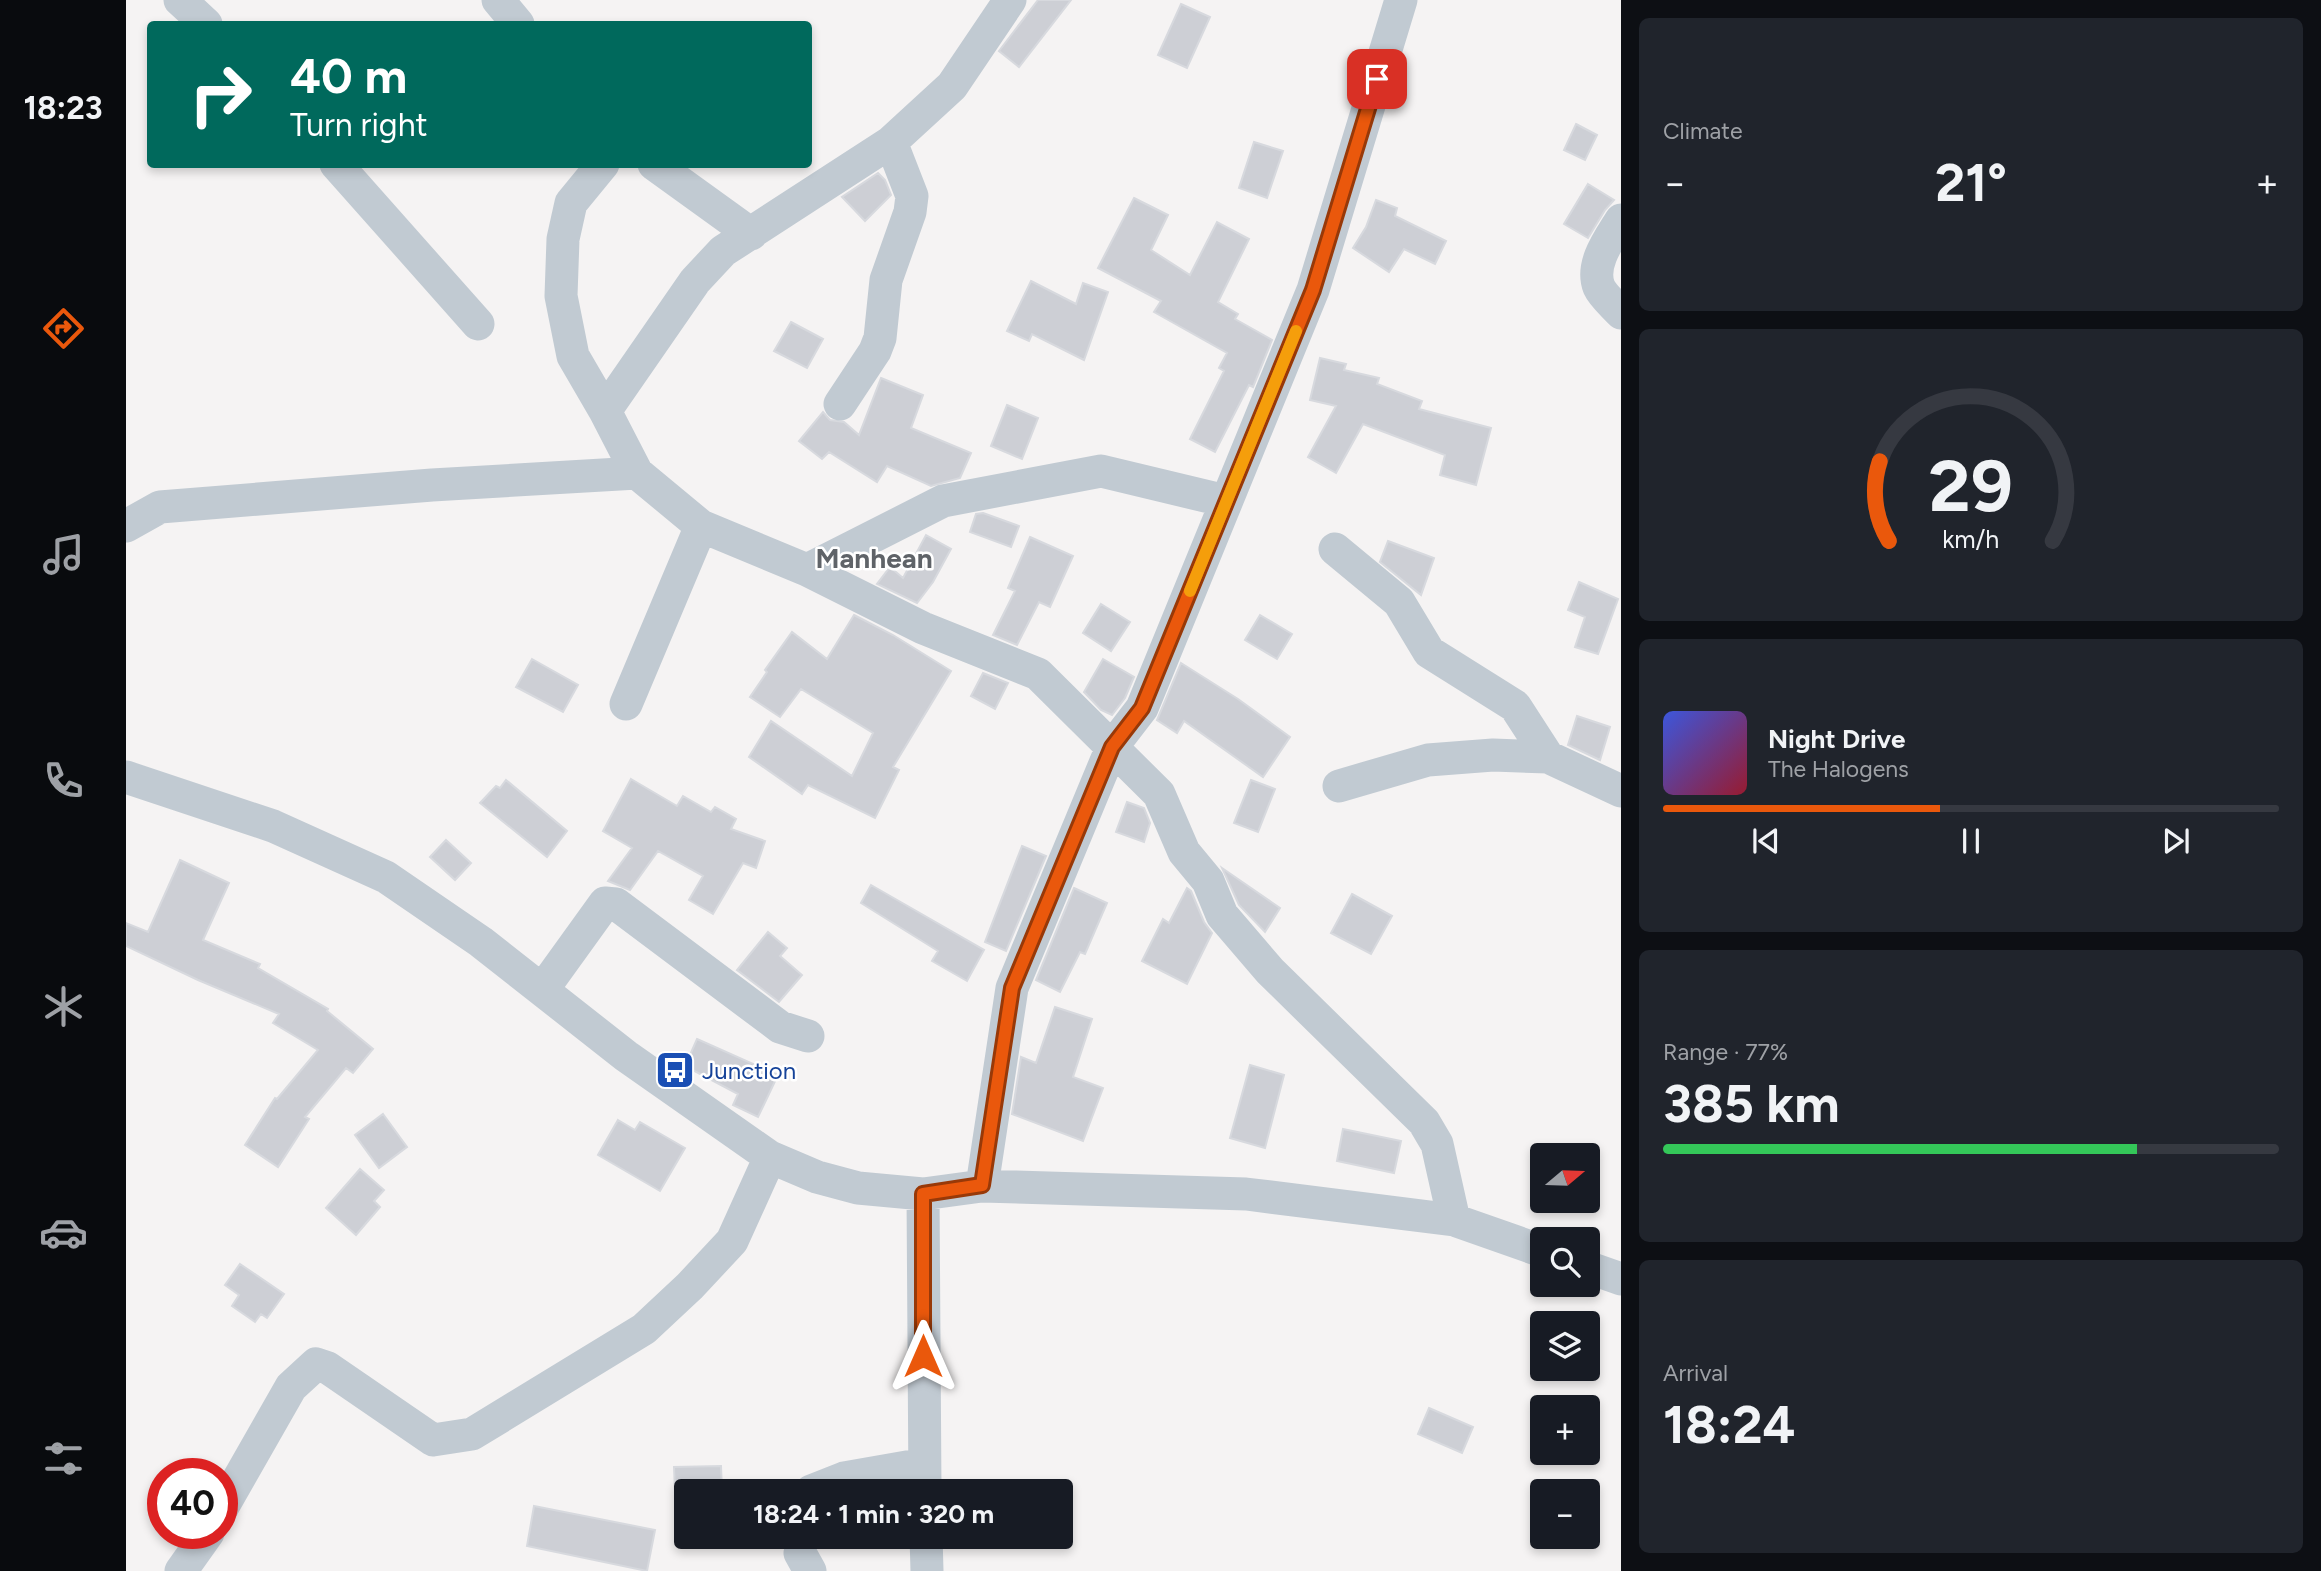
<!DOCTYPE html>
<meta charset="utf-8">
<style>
:root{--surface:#171b24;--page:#20242c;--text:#f1f3f6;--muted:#9ea1a6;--line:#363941;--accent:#ea580c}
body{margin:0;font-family:Figtree,sans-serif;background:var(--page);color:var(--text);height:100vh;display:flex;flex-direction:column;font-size:26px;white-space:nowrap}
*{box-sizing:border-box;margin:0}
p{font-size:23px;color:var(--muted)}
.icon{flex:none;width:38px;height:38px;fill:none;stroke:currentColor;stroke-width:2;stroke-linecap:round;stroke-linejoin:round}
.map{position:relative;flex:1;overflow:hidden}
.sheet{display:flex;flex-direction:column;gap:18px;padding:18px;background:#0d0f14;width:700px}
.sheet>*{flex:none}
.top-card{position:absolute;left:21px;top:21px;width:665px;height:147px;border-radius:7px;box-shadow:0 4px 10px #0003;background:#00695c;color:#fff;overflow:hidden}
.needle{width:46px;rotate:71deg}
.buttons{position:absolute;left:1404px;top:1143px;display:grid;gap:14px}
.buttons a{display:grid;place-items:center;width:70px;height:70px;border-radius:7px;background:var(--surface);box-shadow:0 4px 10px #0003;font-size:35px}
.speed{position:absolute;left:21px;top:1458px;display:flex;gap:14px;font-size:35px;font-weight:700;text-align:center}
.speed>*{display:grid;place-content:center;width:91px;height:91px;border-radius:50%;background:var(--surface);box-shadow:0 4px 10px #0003;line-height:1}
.speed .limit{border:10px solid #d22;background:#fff;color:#111}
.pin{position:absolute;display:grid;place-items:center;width:60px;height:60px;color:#fff;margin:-30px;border-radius:14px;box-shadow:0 4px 10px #0006}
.me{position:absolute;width:77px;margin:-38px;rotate:0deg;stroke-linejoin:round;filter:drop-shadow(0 0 5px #0008)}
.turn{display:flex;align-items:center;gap:24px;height:147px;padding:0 28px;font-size:32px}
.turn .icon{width:91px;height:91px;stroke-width:2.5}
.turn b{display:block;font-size:49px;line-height:60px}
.big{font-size:52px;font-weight:700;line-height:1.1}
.sheet .card{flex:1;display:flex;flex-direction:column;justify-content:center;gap:10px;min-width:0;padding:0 24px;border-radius:10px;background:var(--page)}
.sheet .dial{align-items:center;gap:0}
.dial svg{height:182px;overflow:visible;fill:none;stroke:var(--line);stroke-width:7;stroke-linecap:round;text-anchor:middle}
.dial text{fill:var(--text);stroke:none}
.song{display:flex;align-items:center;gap:21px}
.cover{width:84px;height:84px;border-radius:10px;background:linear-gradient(135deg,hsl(230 70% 55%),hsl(350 70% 35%))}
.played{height:7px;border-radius:4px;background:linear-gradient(90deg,var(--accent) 45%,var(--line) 45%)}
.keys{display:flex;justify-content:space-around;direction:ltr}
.heat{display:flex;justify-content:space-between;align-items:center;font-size:38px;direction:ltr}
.charge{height:10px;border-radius:5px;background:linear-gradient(90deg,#34c759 77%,var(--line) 0)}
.trip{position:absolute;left:548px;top:1479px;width:399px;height:70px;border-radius:7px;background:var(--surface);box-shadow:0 4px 10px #0003;font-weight:700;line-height:70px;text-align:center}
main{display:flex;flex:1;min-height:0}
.tabs{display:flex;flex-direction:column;width:126px;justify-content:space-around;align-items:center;background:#090b0e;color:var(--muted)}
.tabs .icon{width:49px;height:49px}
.tabs .on{color:var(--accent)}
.tabs b{font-size:32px;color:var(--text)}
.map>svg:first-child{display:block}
.building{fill:#cdcfd5;stroke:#d7d9de;stroke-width:2}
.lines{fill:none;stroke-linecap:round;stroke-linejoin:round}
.minor{stroke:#c1cad2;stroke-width:33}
.route-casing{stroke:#983908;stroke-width:18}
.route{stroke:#ea580c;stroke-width:12}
.slow{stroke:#f59e0b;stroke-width:12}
.labels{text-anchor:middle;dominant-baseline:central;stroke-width:5;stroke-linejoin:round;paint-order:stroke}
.transit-label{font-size:24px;fill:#164399;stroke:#fff;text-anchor:start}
.quarter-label{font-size:28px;font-weight:bold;fill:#5f6368;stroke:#fff}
</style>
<main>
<nav class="tabs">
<b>18:23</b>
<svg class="icon on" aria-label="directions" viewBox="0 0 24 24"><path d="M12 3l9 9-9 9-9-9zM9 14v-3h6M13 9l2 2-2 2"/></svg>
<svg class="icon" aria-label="music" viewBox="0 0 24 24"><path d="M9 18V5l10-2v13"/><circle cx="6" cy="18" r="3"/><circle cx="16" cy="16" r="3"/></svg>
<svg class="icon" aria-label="phone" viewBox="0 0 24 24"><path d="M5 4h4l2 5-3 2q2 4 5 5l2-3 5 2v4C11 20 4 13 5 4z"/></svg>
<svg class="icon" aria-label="climate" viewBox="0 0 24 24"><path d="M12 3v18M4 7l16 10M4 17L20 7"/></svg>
<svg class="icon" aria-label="car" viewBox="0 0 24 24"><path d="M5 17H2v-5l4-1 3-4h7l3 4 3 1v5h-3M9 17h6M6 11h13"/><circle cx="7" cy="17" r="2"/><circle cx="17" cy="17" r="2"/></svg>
<svg class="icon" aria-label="filters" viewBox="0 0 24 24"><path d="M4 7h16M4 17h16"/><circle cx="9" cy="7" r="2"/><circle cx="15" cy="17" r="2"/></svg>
</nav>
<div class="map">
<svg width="1495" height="1571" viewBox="0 0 1495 1571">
<rect width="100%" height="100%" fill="#f5f3f3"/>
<path class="building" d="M912,0H945L893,67L873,51Z
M1055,4L1084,17L1061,68L1032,55Z
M1450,124L1471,135L1459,160L1438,150Z
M1128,142L1157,151L1141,198L1113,188Z
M752,173L759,180L765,195L739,221L716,197Z
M1462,184L1488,200L1479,210L1462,238L1438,224Z
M1008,198L1042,215L1025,250L1064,275L1091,222L1123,239L1092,302L1112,314L1109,319L1146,340L1127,387L1123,385L1089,452L1064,439L1098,371L1093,368L1101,353L1028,312L1035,301L972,268Z
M1250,200L1271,208L1269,216L1320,241L1309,264L1278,249L1263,272L1227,248L1240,227Z
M905,281L950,304L957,283L982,292L958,360L906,334L903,341L881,331Z
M665,322L697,339L681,368L648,351Z
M1194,358L1220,364L1218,370L1253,378L1251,384L1296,401L1293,409L1365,428L1350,485L1314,475L1319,455L1237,424L1210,473L1182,457L1210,406L1184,400Z
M755,378L797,395L785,428L845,453L834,478L805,486L761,466L751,482L703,452L696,459L673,441L697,412L704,420L718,422L733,435Z
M881,405L912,418L896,459L865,446Z
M857,513L893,526L885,547L844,532L850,514Z
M800,535L825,549L807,582L791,603L751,584L764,567L777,578Z
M904,537L947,556L924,607L913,602L891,645L867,635L889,591L882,588Z
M1262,541L1308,558L1295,595L1254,562Z
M1453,582L1492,599L1472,654L1449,647L1459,617L1442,610Z
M975,604L1004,622L985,651L957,633Z
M728,615L767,635L825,671L767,767L773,770L749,818L682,785L676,794L623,757L645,721L726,776L747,733L675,689L654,717L624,697L641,672L639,670L666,632L701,659Z
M1134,615L1166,634L1151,659L1119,640Z
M406,659L452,685L437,712L390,687Z
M977,659L1008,677L999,698L986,715L975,710L958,692Z
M1055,663L1112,699L1164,737L1137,777L1058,721L1051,733L1031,720Z
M857,673L882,683L869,709L845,696Z
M1451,716L1484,727L1474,760L1442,745Z
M505,779L551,806L557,796L585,812L589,807L610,819L605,829L639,841L630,868L617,863L587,914L563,900L577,876L532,851L504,890L482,881L506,848L477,831Z
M380,780L441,831L421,857L354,803L370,786L374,788Z
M1125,780L1149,789L1132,832L1108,823Z
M1001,802L1018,808L1024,823L1018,842L990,832Z
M320,840L345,863L329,880L304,857Z
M896,846L920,856L880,951L859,942Z
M54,860L103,883L77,940L134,964L132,968L202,1009L201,1011L247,1049L227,1073L220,1068L179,1117L183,1119L152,1167L119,1145L149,1098L151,1099L192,1050L147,1023L153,1014L72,980L0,946V923L22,932Z
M1096,868L1154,908L1139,932L1113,905Z
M745,885L858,950L841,981L806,961L812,951L735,903Z
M948,888L981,903L959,954L954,952L934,992L910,980Z
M1061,888L1065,891L1078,922L1086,933L1061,984L1016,961L1037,919L1043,923Z
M1226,894L1266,916L1245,954L1205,933Z
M642,932L661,948L654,956L676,975L653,1002L611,970Z
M929,1007L966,1019L947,1077L977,1088L957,1141L886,1114L895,1057L910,1063Z
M571,1039L652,1075L632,1117L607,1105L612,1094L559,1066Z
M1124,1065L1158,1075L1139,1148L1104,1138Z
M257,1114L281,1147L253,1168L229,1135Z
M492,1120L509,1130L514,1122L559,1148L534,1191L472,1155Z
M1217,1129L1275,1141L1268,1173L1211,1161Z
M234,1169L258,1190L248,1201L254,1207L230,1235L200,1208Z
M114,1264L158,1294L141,1318L135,1314L129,1322L106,1306L113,1295L99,1285Z
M1303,1408L1347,1427L1336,1453L1292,1434Z
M595,1466L596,1491H549L548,1467Z
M408,1506L529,1530L521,1571L401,1546Z"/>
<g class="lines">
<path class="minor" d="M54,0L80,24
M372,0L392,24
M210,164L352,324
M477,164L445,203L437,239L435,296L447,356L479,411L511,473L575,526L681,570L797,628L912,674L1033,794L1058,852L1082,881L1096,915L1144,971L1298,1122L1311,1144L1328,1220
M528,164L625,234
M1495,220C1484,238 1464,264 1473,287C1477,296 1488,305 1495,313
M714,404L749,351L754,338L760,280L784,212L786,196L765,142
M479,411L569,281L597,251L765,142L826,86L884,0
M0,526L34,507L306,485L511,473
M1209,549L1273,602L1303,652L1389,706L1422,757
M681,570L817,501L975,471L1100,501
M500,704L575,526
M0,777L147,826L260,877L355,942L500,1056L644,1157L691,1177L732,1188L797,1194L856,1186L1120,1194L1328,1220L1416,1251
M1213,786L1302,760L1367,755L1422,757L1495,791
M417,989L479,903L490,904L654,1027L682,1036
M856,1186L886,988L986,747L1016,708L1187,290L1275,0
M797,1194L799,1491
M1461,1267L1495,1279
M685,1491L718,1478L798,1464
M96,1508L165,1387L190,1364L202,1368L307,1440L346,1434L518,1329L564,1286L606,1241L644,1157
M800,1536L801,1571
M674,1553L684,1571
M55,1571L82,1533"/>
</g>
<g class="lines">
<g class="route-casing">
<path id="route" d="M797,1356V1194L856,1185L886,988L986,747L1016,708L1187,290L1251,79"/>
</g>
<use href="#route" class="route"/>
<path class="slow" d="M1064,591L1170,331"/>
</g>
<defs>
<g id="bus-square" transform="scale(2.0125)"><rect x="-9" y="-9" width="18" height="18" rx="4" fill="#1a4fb4" stroke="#fff"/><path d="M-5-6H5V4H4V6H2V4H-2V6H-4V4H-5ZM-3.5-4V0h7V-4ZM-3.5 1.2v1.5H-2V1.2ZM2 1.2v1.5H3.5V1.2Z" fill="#fff"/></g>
</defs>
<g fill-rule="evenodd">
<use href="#bus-square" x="549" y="1070"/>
</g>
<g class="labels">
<g class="transit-label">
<text x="576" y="1070">Junction</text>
</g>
<g class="quarter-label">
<text x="748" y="558">Manhean</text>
</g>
</g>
</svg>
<div class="buttons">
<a><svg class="needle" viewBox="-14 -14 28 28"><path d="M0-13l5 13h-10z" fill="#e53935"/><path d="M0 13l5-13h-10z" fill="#9ea1a6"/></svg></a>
<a><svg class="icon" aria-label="search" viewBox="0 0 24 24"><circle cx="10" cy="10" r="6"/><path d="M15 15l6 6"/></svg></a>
<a><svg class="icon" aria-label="layers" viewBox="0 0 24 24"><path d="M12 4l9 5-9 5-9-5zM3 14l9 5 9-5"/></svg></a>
<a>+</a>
<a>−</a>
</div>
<div class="speed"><div class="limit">40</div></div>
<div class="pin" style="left:1251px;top:79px;background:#d93025"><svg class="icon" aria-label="arrive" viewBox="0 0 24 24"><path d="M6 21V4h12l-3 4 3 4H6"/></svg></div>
<svg class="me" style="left:797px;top:1356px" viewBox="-20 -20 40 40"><path d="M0-17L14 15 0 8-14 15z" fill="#ea580c" stroke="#fff" stroke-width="4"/></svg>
<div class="trip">18:24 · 1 min · 320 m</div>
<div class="top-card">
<div class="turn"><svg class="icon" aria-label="right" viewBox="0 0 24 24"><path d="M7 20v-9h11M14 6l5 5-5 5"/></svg><div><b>40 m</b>Turn right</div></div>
</div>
</div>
<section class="sheet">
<div class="card"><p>Climate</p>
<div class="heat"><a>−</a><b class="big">21°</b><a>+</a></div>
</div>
<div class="card dial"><svg viewBox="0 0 100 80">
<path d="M14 69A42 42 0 1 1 86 69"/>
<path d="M14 69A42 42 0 0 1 10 34" stroke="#ea580c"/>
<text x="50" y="56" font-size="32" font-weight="700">29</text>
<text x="50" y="72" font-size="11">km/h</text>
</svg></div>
<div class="card">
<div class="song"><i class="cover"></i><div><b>Night Drive</b><p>The Halogens</p></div></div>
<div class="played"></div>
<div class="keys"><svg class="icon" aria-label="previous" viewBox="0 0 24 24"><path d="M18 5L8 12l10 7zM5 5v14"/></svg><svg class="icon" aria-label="pause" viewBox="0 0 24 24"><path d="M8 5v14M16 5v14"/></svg><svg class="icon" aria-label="next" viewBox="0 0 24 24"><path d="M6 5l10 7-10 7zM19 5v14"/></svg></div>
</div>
<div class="card"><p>Range · 77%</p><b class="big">385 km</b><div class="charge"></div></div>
<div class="card"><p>Arrival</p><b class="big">18:24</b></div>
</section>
</main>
